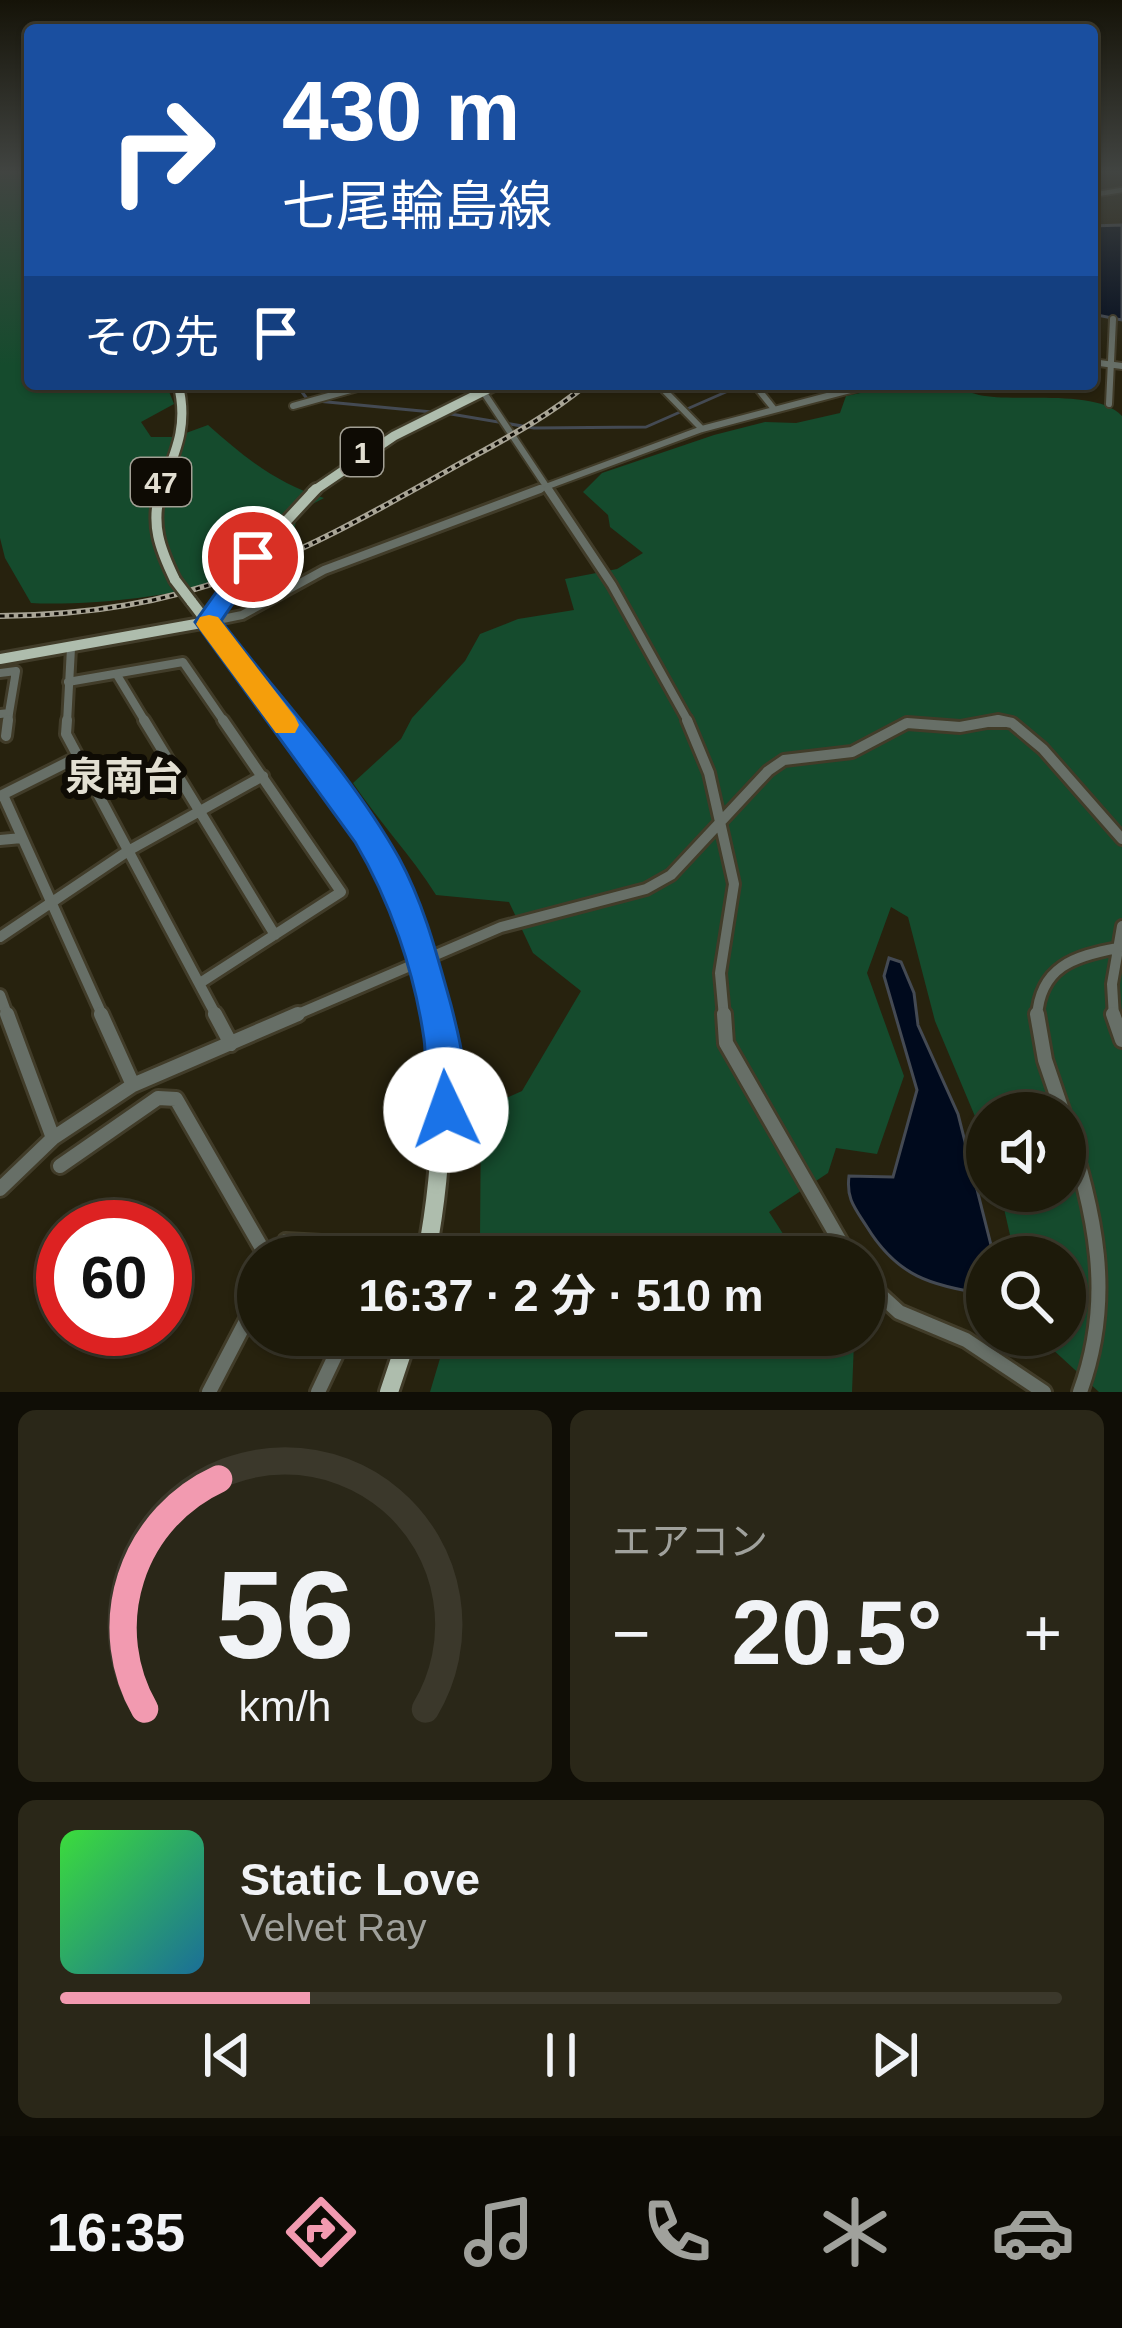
<!DOCTYPE html>
<html lang="ja">
<meta charset="utf-8">
<style>
:root{--surface:#1d1a0a;--page:#2a2718;--text:#f1f3f6;--muted:#a0a19c;--line:#3b382b;--accent:#f29ab0}
body{margin:0;font-family:Helvetica,"Noto Sans JP",sans-serif;background:var(--page);color:var(--text);height:100vh;display:flex;flex-direction:column;font-size:45px;white-space:nowrap}
*{box-sizing:border-box;margin:0}
p{font-size:39px;color:var(--muted)}
.icon{flex:none;width:66px;height:66px;fill:none;stroke:currentColor;stroke-width:2;stroke-linecap:round;stroke-linejoin:round}
.map{position:relative;height:1392px;overflow:hidden}
.sheet{display:flex;flex-direction:column;gap:18px;padding:18px;background:#100e06;flex:1}
.sheet>*{flex:none}
.hud{position:absolute;left:24px;top:24px;width:1074px;height:366px;border-radius:12px;box-shadow:0 3px 9px #0004,0 0 0 3px var(--line);background:#1a4fa0;color:#fff;overflow:hidden}
.buttons{position:absolute;left:966px;top:1092px;display:grid;gap:24px}
.buttons a{display:grid;place-items:center;width:120px;height:120px;border-radius:50%;background:var(--surface);box-shadow:0 3px 9px #0004,0 0 0 3px var(--line);font-size:60px}
.speed{position:absolute;left:36px;top:1200px;display:flex;gap:24px;font-size:60px;font-weight:700;text-align:center}
.speed>*{display:grid;place-content:center;width:156px;height:156px;border-radius:50%;background:var(--surface);box-shadow:0 3px 9px #0004,0 0 0 3px var(--line);line-height:1}
.speed .limit{border:18px solid #d22;background:#fff;color:#111}
.pin{position:absolute;display:grid;place-items:center;width:102px;height:102px;color:#fff;margin:-51px;border:6px solid #fff;border-radius:50%;box-shadow:0 3px 12px #0007}
.me{position:absolute;width:132px;margin:-66px;rotate:357deg;stroke-linejoin:round;filter:drop-shadow(0 0 9px #0008)}
.turn{display:flex;align-items:center;gap:42px;height:252px;padding:0 60px;font-size:54px}
.turn .icon{width:156px;height:156px;stroke-width:2.5}
.turn b{display:block;font-size:84px;line-height:102px}
.then{display:flex;align-items:center;height:114px;padding:0 60px;background:#0003;gap:24px;font-size:45px}
.big{font-size:90px;font-weight:700;line-height:1.1}
.sheet .widget{flex:1;display:flex;flex-direction:column;justify-content:center;gap:18px;min-width:0;padding:0 42px;border-radius:18px;background:var(--page)}
.sheet .dial{align-items:center;gap:0}
.dial svg{height:312px;overflow:visible;fill:none;stroke:var(--line);stroke-width:7;stroke-linecap:round;text-anchor:middle}
.dial text{fill:var(--text);stroke:none}
.song{display:flex;align-items:center;gap:36px}
.cover{width:144px;height:144px;border-radius:18px;background:linear-gradient(135deg,hsl(120 70% 55%),hsl(200 70% 35%))}
.played{height:12px;border-radius:6px;background:linear-gradient(90deg,var(--accent) 25%,var(--line) 25%)}
.keys{display:flex;justify-content:space-around;direction:ltr}
.heat{display:flex;justify-content:space-between;align-items:center;font-size:66px;direction:ltr}
.sheet .tiles{flex:1;display:grid;gap:18px;grid-template-columns:1fr 1fr}
.widget:last-child{grid-column:span 2}
.trip{position:absolute;left:237px;top:1236px;width:648px;height:120px;border-radius:60px;background:var(--surface);box-shadow:0 3px 9px #0004,0 0 0 3px var(--line);font-weight:700;line-height:120px;text-align:center}
.menu{display:flex;height:192px;justify-content:space-around;align-items:center;background:#0c0a04;color:var(--muted)}
.menu .icon{width:84px;height:84px}
.menu .active{color:var(--accent)}
.menu b{font-size:54px;color:var(--text)}
.map>svg:first-child{display:block}
.green{fill:#154b2d}
.water{fill:#000a1d;stroke:#444a53;stroke-width:3}
.lines{fill:none;stroke-linecap:round;stroke-linejoin:round}
.stream{stroke:#444a53;stroke-width:3}
.minor-far4-casing{stroke:#413c29;stroke-width:8}
.minor-far3-casing{stroke:#413c29;stroke-width:10}
.minor-far2-casing{stroke:#413c29;stroke-width:14}
.minor-far1-casing{stroke:#413c29;stroke-width:16}
.minor-casing{stroke:#413c29;stroke-width:20}
.major-far3-casing{stroke:#413c29;stroke-width:14}
.major-far2-casing{stroke:#413c29;stroke-width:16}
.major-far1-casing{stroke:#413c29;stroke-width:20}
.major-casing{stroke:#413c29;stroke-width:24}
.minor-far4{stroke:#676f67;stroke-width:4.5}
.minor-far3{stroke:#676f67;stroke-width:6}
.minor-far2{stroke:#676f67;stroke-width:8}
.minor-far1{stroke:#676f67;stroke-width:10}
.minor{stroke:#676f67;stroke-width:14}
.major-far3{stroke:#aebdad;stroke-width:9}
.major-far2{stroke:#aebdad;stroke-width:10}
.major-far1{stroke:#aebdad;stroke-width:14}
.major{stroke:#aebdad;stroke-width:18}
.rail-casing{stroke:#a8a495;stroke-width:6}
.rail{stroke:#0e0b04;stroke-width:3;stroke-dasharray:4.5;stroke-linecap:butt}
.major-bridge-casing{stroke:#413c29;stroke-width:16;stroke-linecap:butt}
.major-bridge{stroke:#aebdad;stroke-width:10}
.route{fill:#1a73e8;stroke:#114b97;stroke-width:3}
.slow{fill:#f59e0b}
.labels{text-anchor:middle;dominant-baseline:central;stroke-width:12;stroke-linejoin:round;paint-order:stroke}
.shield{fill:#0e0b04;stroke:#a29f94;stroke-width:3}
.shield-label{font-size:30px;font-weight:bold;fill:#e2dfd2}
.quarter-label{font-size:39px;font-weight:bold;fill:#e2dfd2;stroke:#0e0b04}
</style>
<div class="map">
<svg width="1122" height="1392" viewBox="0 0 1122 1392">
<rect width="100%" height="100%" fill="#27220e"/>
<path class="green" d="M0,170H30V384H166L174,404L141,422L151,437H175L208,425C244,457 277,484 324,498L295,513C309,593 85,607 31,603L5,558L0,538Z
M952,385C961,388 970,393 979,395C1016,403 1096,388 1122,416V1392H1099L1037,1335H1065V1257H1015L1000,1191H1065V1113H987V1145L935,1021L908,917L891,907L867,973L904,1076L877,1154L836,1148L828,1173L769,1212L798,1257H475L480,1235L481,1109L522,1091L581,991L533,953L509,902L436,895C411,855 379,822 353,783L401,739L412,718L465,661L480,634L518,619L574,610L565,579L617,569L643,553L610,527L608,515L583,492L602,473L714,435L765,422L796,423L840,413L846,396L894,386Z
M447,1335H849L854,1342L852,1392H430Z"/>
<path class="water" d="M1122,225V320L1092,314V226Z
M889,958L901,962L914,993L918,1025L958,1114L994,1257H987L986,1294C931,1286 897,1276 867,1227C855,1208 846,1199 849,1176L893,1177L917,1090L884,976Z"/>
<g class="lines">
<path class="stream" d="M296,384L308,400
M317,401L432,412
M445,413L534,428L646,427L744,384"/>
<g class="minor-far4-casing">
<path id="minor-far4" d="M1092,195L1122,190"/>
</g>
<g class="minor-far3-casing">
<path id="minor-far3" d="M1092,362L1122,366
M478,384L550,492
M658,384L702,429
M754,384L774,409
M1109,404L1113,319
M293,406L372,384
M532,492L702,429L873,384"/>
</g>
<g class="minor-far2-casing">
<path id="minor-far2" d="M548,489L612,585L689,723
M208,622L242,615L324,570L540,489
M0,673L16,671L9,713L0,714
M117,675L146,723
M68,682L183,662L225,723
M8,723L9,713
M67,723L71,648
M983,723H1011"/>
</g>
<g class="minor-far1-casing">
<path id="minor-far1" d="M67,720L66,734L217,1017
M144,720L275,935
M687,720L709,773L734,884L720,973L724,1017
M6,736L8,720
M3,795L103,1017
M0,796L78,757
M0,840L22,838
M0,937L128,851L263,776
M200,983L341,892L223,720
M0,995L8,1017
M291,1017L501,927L646,889L671,875L768,771L784,760L852,752L907,723L960,727L998,720L1012,723L1043,749L1122,839
M1037,1017C1040,967 1074,956 1118,948
M1114,1017L1112,984L1122,926"/>
</g>
<g class="minor-casing">
<path id="minor" d="M7,1014L53,1138
M101,1014L133,1085
M215,1014L231,1044
M724,1014L726,1043L849,1257
M1037,1014L1045,1060L1063,1113
M1113,1014L1122,1040
M1065,1120C1095,1213 1115,1297 1080,1392
M60,1166L158,1098L176,1099L267,1257
M0,1189L53,1138L133,1085L298,1014
M278,1257L286,1241L428,1249
M864,1280L899,1312L966,1340L1044,1392
M209,1392L258,1298
M318,1392L345,1335"/>
</g>
<g class="major-far3-casing">
<path id="major-far3" d="M160,492C175,453 189,426 178,384
M312,492L394,436L498,384"/>
</g>
<g class="major-far2-casing">
<path id="major-far2" d="M161,489C150,524 160,549 175,580
M253,557L316,489
M191,601L284,723
M0,659L207,622L233,588"/>
</g>
<g class="major-far1-casing">
<path id="major-far1" d="M282,720C358,821 410,889 435,1017"/>
</g>
<g class="major-casing">
<path id="major" d="M426,1257C442,1175 446,1097 435,1014
M389,1392L408,1335"/>
</g>
<use href="#minor-far4" class="minor-far4"/>
<use href="#minor-far3" class="minor-far3"/>
<use href="#minor-far2" class="minor-far2"/>
<use href="#minor-far1" class="minor-far1"/>
<use href="#minor" class="minor"/>
<use href="#major-far3" class="major-far3"/>
<use href="#major-far2" class="major-far2"/>
<use href="#major-far1" class="major-far1"/>
<use href="#major" class="major"/>
<g class="rail-casing">
<path id="rail" d="M0,616C187,614 288,561 447,471C495,444 544,420 587,384"/>
</g>
<use href="#rail" class="rail"/>
<g class="major-bridge-casing">
<path id="major-bridge" d="M175,580L191,601
M233,588L253,557"/>
</g>
<use href="#major-bridge" class="major-bridge"/>
</g>
<linearGradient id="sky" x2="0" y2="1"><stop stop-color="#151308"/><stop offset="0.47" stop-color="#414441"/><stop offset="1" stop-color="#414441" stop-opacity="0"/></linearGradient>
<rect width="1122" height="365" fill="url(#sky)"/>
<path class="route" d="M253,549L265,557L221,621C280,698 351,773 399,858C424,904 437,955 451,1005C460,1040 473,1090 459,1123L446,1129L432,1123C421,1096 428,1067 424,1039C414,970 390,901 355,842L195,622L245,552Z"/>
<path class="slow" d="M209,615L218,617L295,717L299,725L295,733H276L200,630L196,624L200,617Z"/>
<g class="labels">
<g class="shield">
<rect x="341" y="428" width="42" height="48" rx="9"/>
<rect x="131" y="458" width="60" height="48" rx="9"/>
</g>
<g class="shield-label">
<text x="362" y="452">1</text>
<text x="161" y="482">47</text>
</g>
<g class="quarter-label">
<text x="124" y="776">泉南台</text>
</g>
</g>
</svg>
<div class="buttons">
<a><svg class="icon" aria-label="sound" viewBox="0 0 24 24"><path d="M4 9h4l5-4v14l-5-4H4zM17 9q2 3 0 6"/></svg></a>
<a><svg class="icon" aria-label="search" viewBox="0 0 24 24"><circle cx="10" cy="10" r="6"/><path d="M15 15l6 6"/></svg></a>
</div>
<div class="speed"><div class="limit">60</div></div>
<div class="pin" style="left:253px;top:557px;background:#d93025"><svg class="icon" aria-label="arrive" viewBox="0 0 24 24"><path d="M6 21V4h12l-3 4 3 4H6"/></svg></div>
<svg class="me" style="left:446px;top:1110px" viewBox="-20 -20 40 40"><circle r="19" fill="#fff"/><path d="M0-13L10 11 0 6-10 11z" fill="#1a73e8"/></svg>
<div class="trip">16:37 · 2 分 · 510 m</div>
<div class="hud">
<div class="turn"><svg class="icon" aria-label="right" viewBox="0 0 24 24"><path d="M7 20v-9h11M14 6l5 5-5 5"/></svg><div><b>430 m</b>七尾輪島線</div></div>
<div class="then">その先<svg class="icon" aria-label="arrive" viewBox="0 0 24 24"><path d="M6 21V4h12l-3 4 3 4H6"/></svg></div>
</div>
</div>
<section class="sheet">
<div class="tiles">
<div class="widget dial"><svg viewBox="0 0 100 80">
<path d="M14 69A42 42 0 1 1 86 69"/>
<path d="M14 69A42 42 0 0 1 33 10" stroke="#f29ab0"/>
<text x="50" y="56" font-size="32" font-weight="700">56</text>
<text x="50" y="72" font-size="11">km/h</text>
</svg></div>
<div class="widget"><p>エアコン</p>
<div class="heat"><a>−</a><b class="big">20.5°</b><a>+</a></div>
</div>
<div class="widget">
<div class="song"><i class="cover"></i><div><b>Static Love</b><p>Velvet Ray</p></div></div>
<div class="played"></div>
<div class="keys"><svg class="icon" aria-label="previous" viewBox="0 0 24 24"><path d="M18 5L8 12l10 7zM5 5v14"/></svg><svg class="icon" aria-label="pause" viewBox="0 0 24 24"><path d="M8 5v14M16 5v14"/></svg><svg class="icon" aria-label="next" viewBox="0 0 24 24"><path d="M6 5l10 7-10 7zM19 5v14"/></svg></div>
</div>
</div>
</section>
<nav class="menu">
<b>16:35</b>
<svg class="icon active" aria-label="directions" viewBox="0 0 24 24"><path d="M12 3l9 9-9 9-9-9zM9 14v-3h6M13 9l2 2-2 2"/></svg>
<svg class="icon" aria-label="music" viewBox="0 0 24 24"><path d="M9 18V5l10-2v13"/><circle cx="6" cy="18" r="3"/><circle cx="16" cy="16" r="3"/></svg>
<svg class="icon" aria-label="phone" viewBox="0 0 24 24"><path d="M5 4h4l2 5-3 2q2 4 5 5l2-3 5 2v4C11 20 4 13 5 4z"/></svg>
<svg class="icon" aria-label="climate" viewBox="0 0 24 24"><path d="M12 3v18M4 7l16 10M4 17L20 7"/></svg>
<svg class="icon" aria-label="car" viewBox="0 0 24 24"><path d="M5 17H2v-5l4-1 3-4h7l3 4 3 1v5h-3M9 17h6M6 11h13"/><circle cx="7" cy="17" r="2"/><circle cx="17" cy="17" r="2"/></svg>
</nav>
